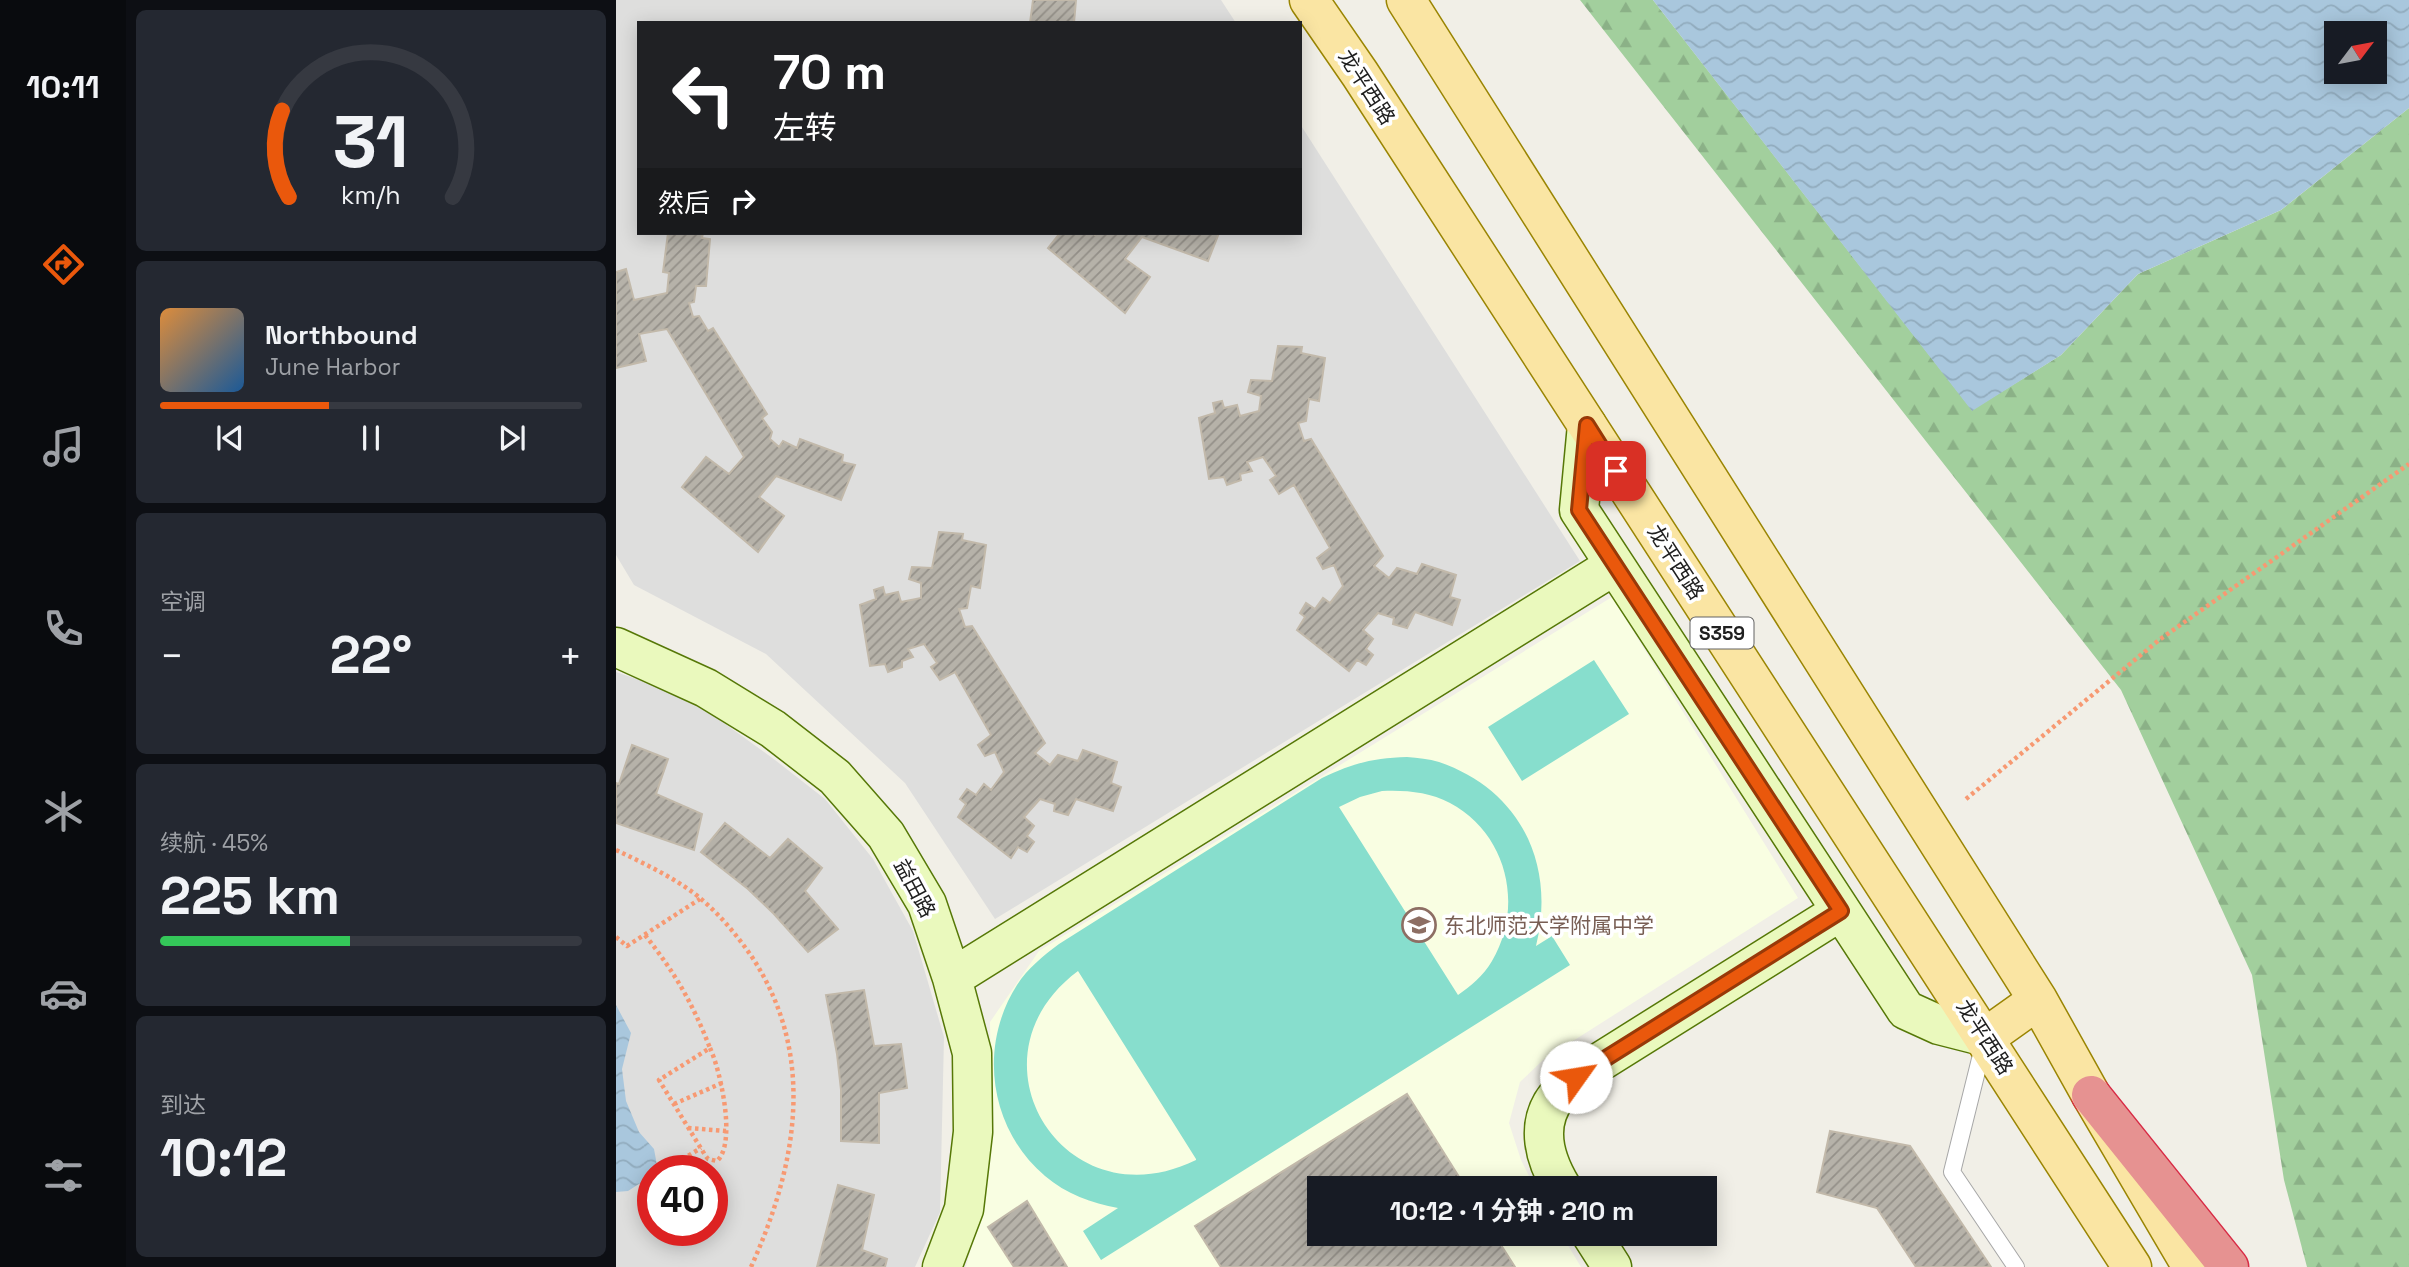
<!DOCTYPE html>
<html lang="zh">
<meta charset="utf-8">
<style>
:root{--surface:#171b24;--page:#242831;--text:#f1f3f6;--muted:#9ea1a6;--line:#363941;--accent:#ea580c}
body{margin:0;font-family:"Space Grotesk","Noto Sans SC",sans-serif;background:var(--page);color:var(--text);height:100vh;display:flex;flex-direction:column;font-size:26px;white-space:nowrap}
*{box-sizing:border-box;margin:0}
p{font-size:23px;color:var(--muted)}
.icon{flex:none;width:38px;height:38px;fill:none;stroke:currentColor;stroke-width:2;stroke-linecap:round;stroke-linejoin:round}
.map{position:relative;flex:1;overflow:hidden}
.panel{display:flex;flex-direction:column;gap:10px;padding:10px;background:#0d0f14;width:490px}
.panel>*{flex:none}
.guide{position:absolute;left:21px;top:21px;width:665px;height:214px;border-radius:0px;box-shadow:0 4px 18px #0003;background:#202124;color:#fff;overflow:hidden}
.needle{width:46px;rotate:58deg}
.controls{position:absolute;left:1708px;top:21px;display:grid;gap:14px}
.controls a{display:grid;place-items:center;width:63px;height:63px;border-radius:0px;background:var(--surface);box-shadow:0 4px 18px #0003;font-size:35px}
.speed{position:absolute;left:21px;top:1155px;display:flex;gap:14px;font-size:35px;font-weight:700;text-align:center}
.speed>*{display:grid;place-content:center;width:91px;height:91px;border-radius:50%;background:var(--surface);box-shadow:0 4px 18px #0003;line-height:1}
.speed .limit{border:10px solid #d22;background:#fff;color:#111}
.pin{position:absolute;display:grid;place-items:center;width:60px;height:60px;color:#fff;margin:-30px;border-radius:14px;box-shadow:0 4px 10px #0006}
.me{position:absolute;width:77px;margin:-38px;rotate:58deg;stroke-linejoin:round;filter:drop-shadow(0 0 5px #0008)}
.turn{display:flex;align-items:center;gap:24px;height:147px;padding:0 21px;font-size:32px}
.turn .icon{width:91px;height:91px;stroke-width:2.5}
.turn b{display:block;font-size:49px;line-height:60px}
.then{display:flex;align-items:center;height:66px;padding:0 21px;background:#0003;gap:14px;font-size:26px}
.big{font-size:52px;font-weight:700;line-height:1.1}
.panel .widget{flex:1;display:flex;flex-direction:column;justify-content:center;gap:10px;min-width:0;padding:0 24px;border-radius:10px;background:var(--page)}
.panel .dial{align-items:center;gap:0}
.dial svg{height:182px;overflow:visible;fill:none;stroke:var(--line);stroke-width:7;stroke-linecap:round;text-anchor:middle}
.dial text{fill:var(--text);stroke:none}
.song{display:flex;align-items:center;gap:21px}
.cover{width:84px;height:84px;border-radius:10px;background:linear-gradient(135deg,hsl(30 70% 55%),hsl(210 70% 35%))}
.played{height:7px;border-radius:4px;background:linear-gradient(90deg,var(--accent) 40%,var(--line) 40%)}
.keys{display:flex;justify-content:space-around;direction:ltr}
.heat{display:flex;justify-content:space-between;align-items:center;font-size:38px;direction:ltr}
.charge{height:10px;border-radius:5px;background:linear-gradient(90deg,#34c759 45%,var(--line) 0)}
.trip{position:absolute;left:691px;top:1176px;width:410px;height:70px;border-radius:0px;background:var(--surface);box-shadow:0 4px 18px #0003;font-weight:700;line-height:70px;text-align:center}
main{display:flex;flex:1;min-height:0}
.dock{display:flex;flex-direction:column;width:126px;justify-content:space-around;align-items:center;background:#090b0e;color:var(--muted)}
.dock .icon{width:49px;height:49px}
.dock .current{color:var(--accent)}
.dock b{font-size:32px;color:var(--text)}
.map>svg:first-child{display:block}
.residential{fill:#dededd;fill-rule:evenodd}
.education{fill:#f9fee2}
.forest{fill:url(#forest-firs)}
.pitch{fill:#87decd;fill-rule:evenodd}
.water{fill:url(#water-waves);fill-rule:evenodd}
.building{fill:url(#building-hatch);stroke:#c2b9aa;stroke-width:2}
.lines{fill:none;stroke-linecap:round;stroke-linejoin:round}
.lane-casing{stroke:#a7a7a7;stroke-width:18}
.secondary-casing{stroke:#567807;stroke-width:41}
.primary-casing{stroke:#9a8503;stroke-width:41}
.highway-casing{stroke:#d82b45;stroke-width:41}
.path{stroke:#f79972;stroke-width:4.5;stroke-dasharray:3.5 3.5;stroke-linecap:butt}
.lane{stroke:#fff;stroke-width:16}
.secondary{stroke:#eaf9bd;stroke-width:38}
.primary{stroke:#fae5a3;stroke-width:38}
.highway{stroke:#e69291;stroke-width:38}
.route-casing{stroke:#983908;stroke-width:18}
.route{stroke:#ea580c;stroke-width:12}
.labels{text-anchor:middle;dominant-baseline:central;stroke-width:7;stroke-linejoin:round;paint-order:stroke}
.shield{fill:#fff;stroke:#636363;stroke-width:2}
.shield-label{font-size:19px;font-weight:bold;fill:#202020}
.street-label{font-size:21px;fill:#202020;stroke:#fff}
.education-label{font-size:21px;fill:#785e54;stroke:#fff;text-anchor:start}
</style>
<main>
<nav class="dock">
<b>10:11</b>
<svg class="icon current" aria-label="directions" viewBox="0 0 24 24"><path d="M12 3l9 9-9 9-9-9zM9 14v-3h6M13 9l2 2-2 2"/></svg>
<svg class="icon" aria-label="music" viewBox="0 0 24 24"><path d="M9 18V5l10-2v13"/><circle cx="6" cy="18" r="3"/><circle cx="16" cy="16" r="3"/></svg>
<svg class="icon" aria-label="phone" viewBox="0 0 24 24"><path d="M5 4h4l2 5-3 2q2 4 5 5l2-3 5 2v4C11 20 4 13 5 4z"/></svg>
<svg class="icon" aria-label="climate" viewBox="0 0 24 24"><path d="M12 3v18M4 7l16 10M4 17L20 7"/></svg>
<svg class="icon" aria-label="car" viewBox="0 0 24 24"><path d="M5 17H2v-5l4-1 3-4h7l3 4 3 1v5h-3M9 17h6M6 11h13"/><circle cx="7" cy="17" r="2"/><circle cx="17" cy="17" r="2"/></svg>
<svg class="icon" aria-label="filters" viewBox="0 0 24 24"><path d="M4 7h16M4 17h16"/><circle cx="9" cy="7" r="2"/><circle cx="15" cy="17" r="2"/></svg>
</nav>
<section class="panel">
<div class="widget dial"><svg viewBox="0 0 100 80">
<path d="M14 69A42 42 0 1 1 86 69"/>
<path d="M14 69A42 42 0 0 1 11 31" stroke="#ea580c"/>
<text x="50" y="56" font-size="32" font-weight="700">31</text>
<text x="50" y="72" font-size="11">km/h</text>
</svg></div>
<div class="widget">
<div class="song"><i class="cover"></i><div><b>Northbound</b><p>June Harbor</p></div></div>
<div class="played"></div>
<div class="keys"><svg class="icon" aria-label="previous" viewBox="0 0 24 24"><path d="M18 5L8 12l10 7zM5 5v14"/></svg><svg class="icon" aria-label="pause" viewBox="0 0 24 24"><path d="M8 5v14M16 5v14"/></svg><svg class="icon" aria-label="next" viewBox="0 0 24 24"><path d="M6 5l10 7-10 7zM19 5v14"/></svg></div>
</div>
<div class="widget"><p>空调</p>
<div class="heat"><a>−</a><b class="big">22°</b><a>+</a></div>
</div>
<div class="widget"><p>续航 · 45%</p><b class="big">225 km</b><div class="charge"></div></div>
<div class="widget"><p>到达</p><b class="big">10:12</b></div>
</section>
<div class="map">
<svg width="1793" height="1267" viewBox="0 0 1793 1267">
<defs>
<pattern id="forest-firs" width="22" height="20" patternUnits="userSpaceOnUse" patternTransform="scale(1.75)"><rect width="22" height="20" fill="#a2cf9d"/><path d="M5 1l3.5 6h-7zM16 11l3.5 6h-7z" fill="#8bb187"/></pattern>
<pattern id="water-waves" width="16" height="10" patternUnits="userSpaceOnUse" patternTransform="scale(1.75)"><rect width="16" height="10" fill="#a9c7dd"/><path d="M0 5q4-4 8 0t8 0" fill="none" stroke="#91abbd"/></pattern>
<pattern id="building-hatch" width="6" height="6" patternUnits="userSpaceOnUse" patternTransform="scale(1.75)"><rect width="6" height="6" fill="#b6b2a9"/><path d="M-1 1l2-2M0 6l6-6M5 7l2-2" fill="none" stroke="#949089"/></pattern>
</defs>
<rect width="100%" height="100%" fill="#f1efe7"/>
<path class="residential" d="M0,0H605L620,23H23V233H684V124L964,561L379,919L289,783L150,654L18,585L0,555Z
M0,672L35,684L94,713L159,760L209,799L257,859L297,931L328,1037L324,1212L299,1267H0ZM37,1171H96V1230H37Z"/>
<path class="education" d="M996,597L1182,898L927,1060L904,1082L893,1123L905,1160L919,1188H704V1234H945L965,1267H350L368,1197L376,1139L374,1022L423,951Z"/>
<path class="forest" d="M964,0H1037L1356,410L1445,355L1522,274L1665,210L1793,108V1267H1691L1668,1180L1636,975L1505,690Z"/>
<path class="pitch" d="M978,660L1013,714L906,781L872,727Z
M791,757C802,758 813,759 823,762C905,790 940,865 920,946L936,936L954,965L485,1260L467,1231L502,1208C476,1203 450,1194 429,1176C373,1129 362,1046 401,985C412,968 427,956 443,944L706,778C737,763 758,758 791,757ZM766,791C790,790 813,792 834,803C892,834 908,907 876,961C867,976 855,986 842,995L723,807L744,797ZM462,971L580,1159V1160C448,1225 345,1058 462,971Z"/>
<path class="water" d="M1037,0H1793V108L1665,210L1522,274L1445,355L1356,411ZM1720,33H1759V72H1720Z
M0,1005L15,1033L6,1069L10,1101L23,1132L38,1149L42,1171H37V1175L12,1191L0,1192Z"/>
<path class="building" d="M417,0H460L458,23H414Z
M52,233H87L86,238L94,239L90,286H80L78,302L73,303L77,317L83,316L92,331L97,328L151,414L146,418L156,432L154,439L163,447L167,441L181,448L184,439L227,455L226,462L239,465L225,500L160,476L143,497L168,516L142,552L66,487L90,457L113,474L128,457L51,329L23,334L30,361L0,368V272L10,269L18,300L51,293L53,273L47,272Z
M444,233H476L479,235L481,233H603L592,261L526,237L509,259L534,277L509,313L432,248Z
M662,346L686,347L685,353L709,358L703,401L693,399L690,421L682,423L688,441L695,439L767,556L758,566L773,578L781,568L801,574L806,564L840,575L834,597L844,600L836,625L799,612L791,628L777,624L778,618L762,613L747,630L757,639L750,649L757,655L750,665L741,660L733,671L681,630L689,617L684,613L690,603L699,609L707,598L714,603L727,586L718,565L707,569L701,558L714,548L678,485L663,494L654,480L660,476L647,457L631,462L636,471L624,474L625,480L611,485L608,477L593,479L583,418L599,413L597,403L606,401L608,408L621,405L624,416L643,411L645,396L632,392L635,380L656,381Z
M323,532L347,534L346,540L370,545L364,588L355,586L351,608L343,609L349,627L356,626L429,743L419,753L434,765L442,755L462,761L467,750L501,762L495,783L505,787L497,811L460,799L452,815L438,811L439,804L424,799L408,817L418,826L411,836L418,842L411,852L402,847L395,858L342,817L350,804L344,799L351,789L360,795L368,784L375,790L388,772L379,752L369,756L362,745L375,735L339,672L324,680L315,667L321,663L308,644L292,649L297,657L286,661V667L272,672L269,664L254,666L244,605L260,599L258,590L267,587L269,595L282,592L285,602L305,598V583L293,579L296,567L316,568Z
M16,745L52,759L40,794L86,814L78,850L0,823V783L3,784Z
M109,823L154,858L172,839L206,868L189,891L222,929L192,952L158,914L132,889L85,852Z
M248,990L258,1046L285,1044L291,1088L263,1093V1143L225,1141V1090L221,1054L210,995Z
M791,1094L850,1188H704V1234H878L899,1267H605L579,1226Z
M1214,1131L1294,1146L1375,1267H1300L1261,1208L1201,1192Z
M222,1185L258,1195L246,1250L271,1259L269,1267H201Z
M411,1201L451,1267H398L372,1227Z"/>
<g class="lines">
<g class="lane-casing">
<path id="lane" d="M1367,1047L1336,1172L1400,1267"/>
</g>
<g class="secondary-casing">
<path id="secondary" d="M971,425L963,510L1290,1010L1323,1025L1370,1037
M0,647L90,688L157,729L219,777L270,835L311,904L336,978L356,1053L357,1132L348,1209L326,1267
M336,978L999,565
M946,1188C929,1160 918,1125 941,1096C946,1089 954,1083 960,1077L1225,911
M975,1234L996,1267"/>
</g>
<g class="primary-casing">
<path id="primary" d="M693,0L744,74L1516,1267
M790,0L1422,1000L1475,1095L1576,1267
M1370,1037L1422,1000"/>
</g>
<g class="highway-casing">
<path id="highway" d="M1475,1095L1613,1267"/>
</g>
<path class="path" d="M1350,799L1543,640L1793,464
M0,850C27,863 55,876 79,894C102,912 120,934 136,957C201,1056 181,1165 135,1267
M29,935C59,973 76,1002 94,1048
M0,937L11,946L84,899
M94,1048C104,1069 121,1143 101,1161L92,1159L89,1155L43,1080Z
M58,1104L106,1083
M72,1128L110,1131
M71,1171L65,1160L85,1148"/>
<use href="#lane" class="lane"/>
<use href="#secondary" class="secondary"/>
<use href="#primary" class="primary"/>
<use href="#highway" class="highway"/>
</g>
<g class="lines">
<g class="route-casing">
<path id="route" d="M960,1077L1225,911L963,510L971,425L1000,471"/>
</g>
<use href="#route" class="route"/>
</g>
<defs>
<g id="school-ring" transform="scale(1.75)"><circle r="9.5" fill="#fff" stroke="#8d6e63" stroke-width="1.5"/><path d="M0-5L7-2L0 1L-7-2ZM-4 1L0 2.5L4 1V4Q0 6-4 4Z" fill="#8d6e63"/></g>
</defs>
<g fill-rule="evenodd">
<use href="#school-ring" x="803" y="925"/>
</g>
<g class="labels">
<rect class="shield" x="1074.5" y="617.5" width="63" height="31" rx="5"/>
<g class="shield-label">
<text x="1106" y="633">S359</text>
</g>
<g class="street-label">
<text transform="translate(751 87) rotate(57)">龙平西路</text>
<text transform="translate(1060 562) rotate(57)">龙平西路</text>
<text transform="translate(299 888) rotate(62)">益田路</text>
<text transform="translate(1369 1037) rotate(57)">龙平西路</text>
</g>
<g class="education-label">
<text x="828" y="925">东北师范大学附属中学</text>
</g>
</g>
</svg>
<div class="controls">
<a><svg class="needle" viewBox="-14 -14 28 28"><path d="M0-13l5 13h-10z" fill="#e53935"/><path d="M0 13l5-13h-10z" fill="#9ea1a6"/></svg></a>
</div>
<div class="speed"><div class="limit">40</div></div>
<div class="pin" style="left:1000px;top:471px;background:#d93025"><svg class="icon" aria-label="arrive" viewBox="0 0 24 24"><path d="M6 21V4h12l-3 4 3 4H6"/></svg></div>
<svg class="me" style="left:960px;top:1077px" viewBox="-20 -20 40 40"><circle r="19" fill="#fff"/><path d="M0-13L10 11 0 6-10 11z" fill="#ea580c"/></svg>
<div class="trip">10:12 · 1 分钟 · 210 m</div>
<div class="guide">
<div class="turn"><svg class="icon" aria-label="left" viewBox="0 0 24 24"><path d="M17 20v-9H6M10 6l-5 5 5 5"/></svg><div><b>70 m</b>左转</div></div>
<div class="then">然后<svg class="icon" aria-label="right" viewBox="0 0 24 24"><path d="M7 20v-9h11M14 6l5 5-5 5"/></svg></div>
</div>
</div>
</main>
